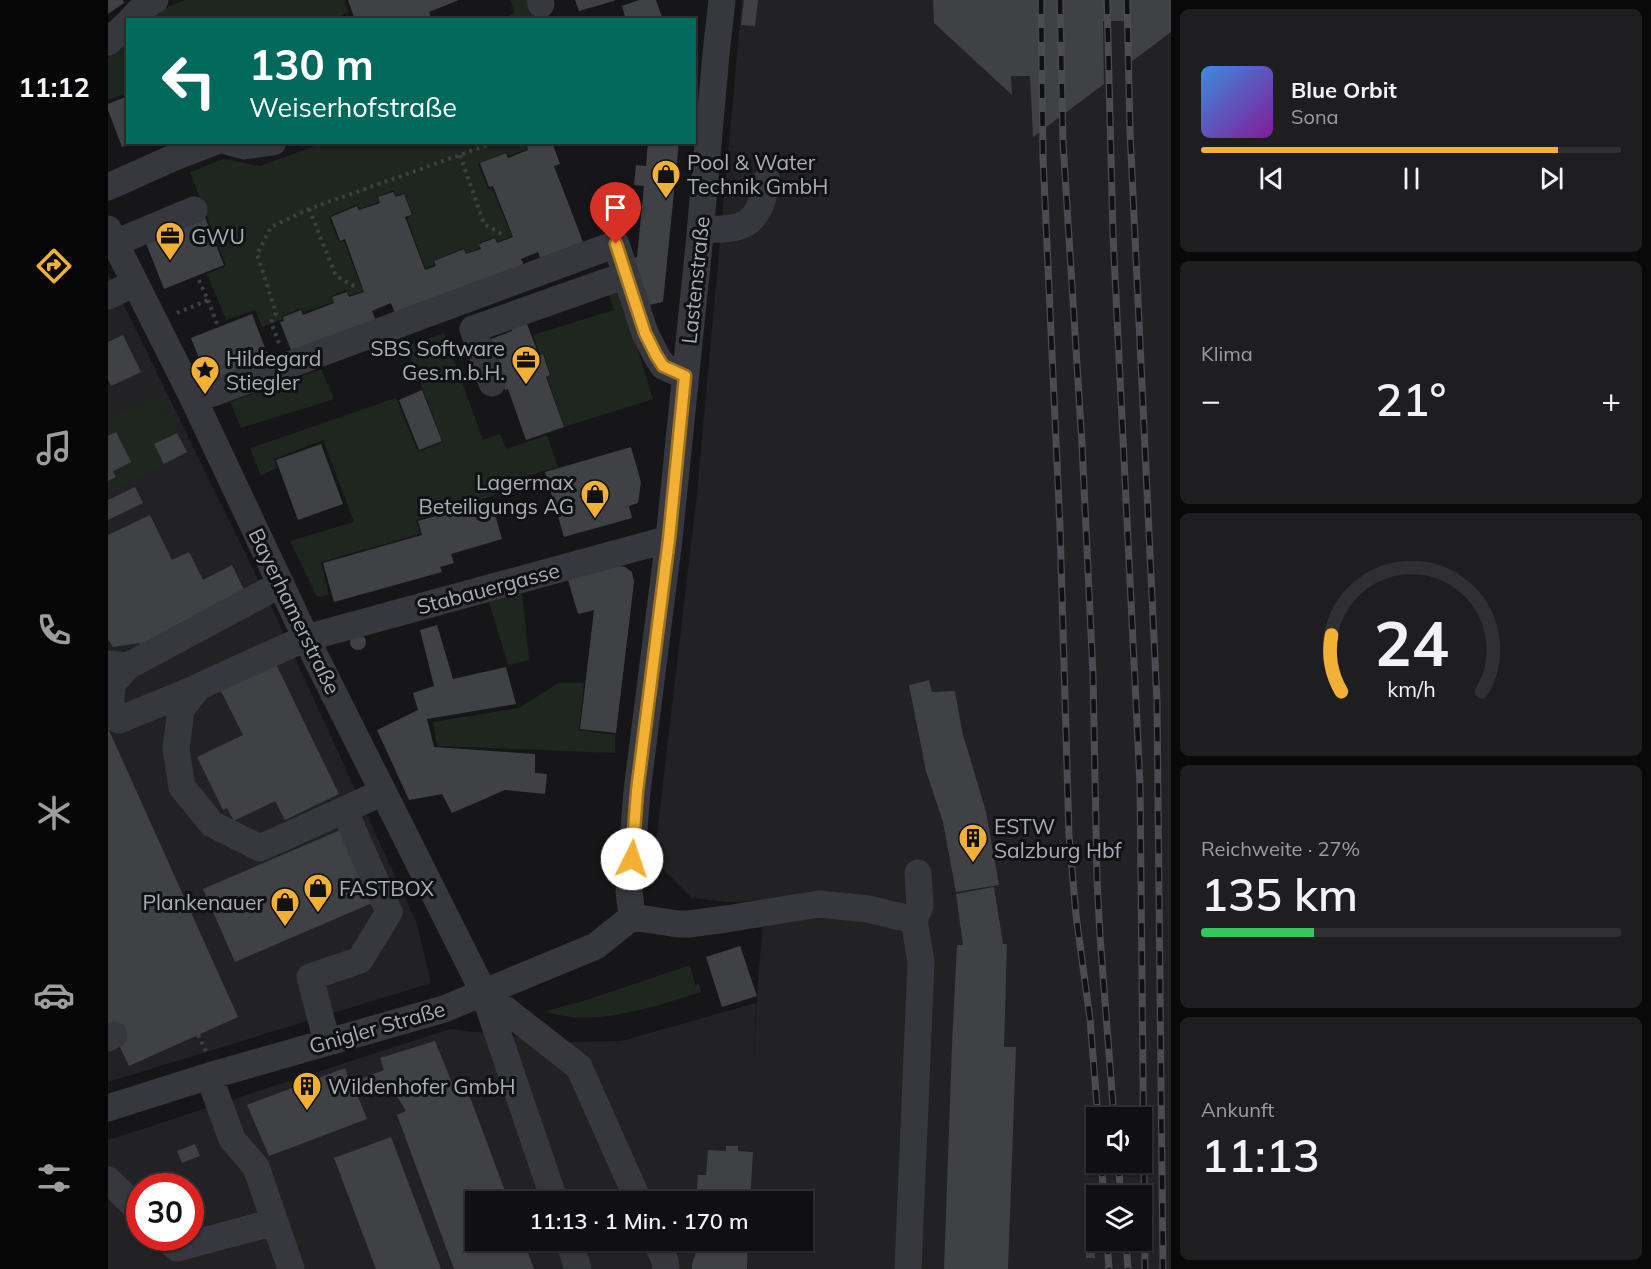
<!DOCTYPE html>
<html lang="de">
<meta charset="utf-8">
<style>
:root{--surface:#101012;--page:#1e1e20;--text:#f1f3f6;--muted:#9c9d9f;--line:#303032;--accent:#f2b134}
body{margin:0;font-family:Mulish,sans-serif;background:var(--page);color:var(--text);height:100vh;display:flex;flex-direction:column;font-size:22px;white-space:nowrap}
*{box-sizing:border-box;margin:0}
p{font-size:20px;color:var(--muted)}
.icon{flex:none;width:33px;height:33px;fill:none;stroke:currentColor;stroke-width:2;stroke-linecap:round;stroke-linejoin:round}
.map{position:relative;flex:1;overflow:hidden}
.details{display:flex;flex-direction:column;gap:9px;padding:9px;background:#09090a;width:480px}
.details>*{flex:none}
.top-card{position:absolute;left:18px;top:18px;width:570px;height:126px;border-radius:0px;box-shadow:0 2px 4px #0004,0 0 0 2px var(--line);background:#00695c;color:#fff;overflow:hidden}
.fabs{position:absolute;left:978px;top:1107px;display:grid;gap:12px}
.fabs a{display:grid;place-items:center;width:66px;height:66px;border-radius:0px;background:var(--surface);box-shadow:0 2px 4px #0004,0 0 0 2px var(--line);font-size:30px}
.speed{position:absolute;left:18px;top:1173px;display:flex;gap:12px;font-size:30px;font-weight:700;text-align:center}
.speed>*{display:grid;place-content:center;width:78px;height:78px;border-radius:50%;background:var(--surface);box-shadow:0 2px 4px #0004,0 0 0 2px var(--line);line-height:1}
.speed .limit{border:9px solid #d22;background:#fff;color:#111}
.pin{position:absolute;display:grid;place-items:center;width:51px;height:51px;color:#fff;margin:-62px -26px;border-radius:50% 50% 50% 0;rotate:-45deg;box-shadow:0 0 6px #0007}
.pin .icon{rotate:45deg}
.me{position:absolute;width:66px;margin:-33px;rotate:4deg;stroke-linejoin:round;filter:drop-shadow(0 0 4px #0008)}
.turn{display:flex;align-items:center;gap:21px;height:126px;padding:0 24px;font-size:27px}
.turn .icon{width:78px;height:78px;stroke-width:2.5}
.turn b{display:block;font-size:42px;line-height:51px}
.big{font-size:45px;font-weight:600;line-height:1.1}
.details .widget{flex:1;display:flex;flex-direction:column;justify-content:center;gap:9px;min-width:0;padding:0 21px;border-radius:9px;background:var(--page)}
.details .dial{align-items:center;gap:0}
.dial svg{height:156px;overflow:visible;fill:none;stroke:var(--line);stroke-width:7;stroke-linecap:round;text-anchor:middle}
.dial text{fill:var(--text);stroke:none}
.song{display:flex;align-items:center;gap:18px}
.cover{width:72px;height:72px;border-radius:9px;background:linear-gradient(135deg,hsl(210 70% 55%),hsl(290 70% 35%))}
.played{height:6px;border-radius:3px;background:linear-gradient(90deg,var(--accent) 85%,var(--line) 85%)}
.keys{display:flex;justify-content:space-around;direction:ltr}
.heat{display:flex;justify-content:space-between;align-items:center;font-size:33px;direction:ltr}
.charge{height:9px;border-radius:4px;background:linear-gradient(90deg,#34c759 27%,var(--line) 0)}
.trip{position:absolute;left:357px;top:1191px;width:348px;height:60px;border-radius:0px;background:var(--surface);box-shadow:0 2px 4px #0004,0 0 0 2px var(--line);font-weight:600;line-height:60px;text-align:center}
main{display:flex;flex:1;min-height:0}
.tabs{display:flex;flex-direction:column;width:108px;justify-content:space-around;align-items:center;background:#060607;color:var(--muted)}
.tabs .icon{width:42px;height:42px}
.tabs .selected{color:var(--accent)}
.tabs b{font-size:27px;color:var(--text)}
.map>svg:first-child{display:block}
.built{fill:#222225;fill-rule:evenodd}
.green{fill:#1e261f}
.building{fill:#404145}
.lines{fill:none;stroke-linecap:round;stroke-linejoin:round}
.path{stroke:#3d3f44;stroke-width:4;stroke-dasharray:3 4.5;stroke-linecap:butt}
.minor{stroke:#37383d;stroke-width:27}
.rail-casing{stroke:#4a4c52;stroke-width:7}
.rail{stroke:#111113;stroke-width:4.5;stroke-dasharray:14;stroke-linecap:butt}
.route-casing{stroke:#9d7322;stroke-width:15}
.route{stroke:#f2b134;stroke-width:10}
.labels{text-anchor:middle;dominant-baseline:central;stroke-width:6;stroke-linejoin:round;paint-order:stroke}
.poi-label{font-size:21px;fill:#a8adb8;stroke:#111113;text-anchor:start}
.street-label{font-size:21px;fill:#a8adb8;stroke:#111113}
</style>
<main>
<nav class="tabs">
<b>11:12</b>
<svg class="icon selected" aria-label="directions" viewBox="0 0 24 24"><path d="M12 3l9 9-9 9-9-9zM9 14v-3h6M13 9l2 2-2 2"/></svg>
<svg class="icon" aria-label="music" viewBox="0 0 24 24"><path d="M9 18V5l10-2v13"/><circle cx="6" cy="18" r="3"/><circle cx="16" cy="16" r="3"/></svg>
<svg class="icon" aria-label="phone" viewBox="0 0 24 24"><path d="M5 4h4l2 5-3 2q2 4 5 5l2-3 5 2v4C11 20 4 13 5 4z"/></svg>
<svg class="icon" aria-label="climate" viewBox="0 0 24 24"><path d="M12 3v18M4 7l16 10M4 17L20 7"/></svg>
<svg class="icon" aria-label="car" viewBox="0 0 24 24"><path d="M5 17H2v-5l4-1 3-4h7l3 4 3 1v5h-3M9 17h6M6 11h13"/><circle cx="7" cy="17" r="2"/><circle cx="17" cy="17" r="2"/></svg>
<svg class="icon" aria-label="filters" viewBox="0 0 24 24"><path d="M4 7h16M4 17h16"/><circle cx="9" cy="7" r="2"/><circle cx="15" cy="17" r="2"/></svg>
</nav>
<div class="map">
<svg width="1063" height="1269" viewBox="0 0 1063 1269">
<rect width="100%" height="100%" fill="#161618"/>
<path class="built" d="M634,0H1063V1269H0V1140L342,1029L459,1042L513,1041L648,1003L646,1059L650,981L657,901L619,902L584,898L546,860L589,493ZM988,1118H1034V1162H988ZM32,1186H82V1238H32ZM988,1196H1034V1240H988ZM368,1202H694V1240H368Z
M0,273L164,608L309,924L323,983L0,1082Z"/>
<path class="green" d="M77,0H236L241,12L222,20H40L49,11Z
M402,0H422L429,19L392,20L407,13Z
M19,39V93L0,100V58Z
M215,143H425L418,145L419,149L401,156L398,152L370,164L380,189L384,188L404,236L390,242L387,237L371,243L372,248L359,253L356,248L325,261L326,265L317,268L299,218L305,215L296,193L288,196L286,190L269,197L271,202L252,209L249,204L221,217L231,242L236,241L255,291L242,296L238,290L223,296L225,302L196,312L193,308L174,316V320L154,327L147,310L118,320L99,274L118,266L82,172L116,159L152,166Z
M510,285L545,399L456,427L439,377L443,375L436,355L432,354L425,335L506,310L499,288Z
M336,333L375,440L392,434L398,449L439,435L450,467L385,486L387,495L308,520L312,534L213,562L221,595L209,597L182,541L246,522L215,440L166,459L169,468L153,476L142,448L288,398L310,452L335,442L298,346Z
M213,369L226,399L133,428L122,402Z
M50,392L69,433L46,444L56,464L0,495V481L8,477L5,471L23,462L2,417Z
M414,593L421,660L400,665L381,602Z
M450,683H476L471,730L507,735V753L329,746L325,722L411,708Z
M582,965L587,985L591,984L593,992C549,1006 482,1029 438,1011L475,1001Z"/>
<path class="building" d="M0,0H15L16,3L0,14Z
M240,0H351L321,12L324,20H247Z
M467,0H506V1L471,11Z
M531,0H548L555,20H518L514,6Z
M636,0H650L647,26L633,25Z
M825,0H1063V32L1023,62V21H995L996,84L925,137L922,76H903L904,95L826,23Z
M20,96V142L27,143L14,147L0,110V104Z
M426,142H435L436,144L444,142L452,164L446,166L475,242L432,258L430,252L413,259L418,270L287,314L283,303L273,307L264,311L269,323L185,355L172,322L176,321L175,317L193,310L195,315L226,303L224,297L239,292L241,297L256,292L237,239L232,241L223,217L249,206L251,210L272,203L270,197L285,192L288,197L296,194L304,215L297,217L317,270L328,266L326,261L356,249L358,254L373,249L371,244L387,238L389,243L405,237L385,186L381,187L372,163L398,153L400,158L420,150L419,145Z
M540,142H571L555,302L541,305L526,258L529,257L536,186L526,185L528,165L538,166Z
M96,215L116,265L56,289L36,238Z
M144,314L161,358L100,381L83,338Z
M418,321L431,356L435,354L442,375L438,377L456,427L418,440L400,389L397,390L391,371L394,370L383,339L404,331L402,326Z
M15,335L33,372L3,386L0,379V342Z
M314,390L334,441L311,450L291,400Z
M8,432L23,462L5,471L8,477L0,481V436Z
M69,433L79,452L56,464L46,444Z
M213,444L235,504L190,520L168,460Z
M523,447L533,482L530,503L521,506L524,518L456,537L437,472Z
M27,487L35,503L0,520V500Z
M383,500L394,539L343,554L346,563L332,567L334,572L226,602L215,563L314,535L310,521Z
M42,515L64,560L81,552L95,580L124,565L138,594L35,648L31,643L5,647L0,639V535Z
M510,566L517,567L524,572L526,582L508,733L472,729L486,610L470,614L460,580Z
M329,625L345,679L398,667L408,704L319,719L326,747L427,754V773L439,774L437,794L397,790L344,813L334,794L301,800L269,730L310,710L305,693L326,686L312,630Z
M242 642a8 8 0 1 1 16 0a8 8 0 1 1-16 0Z
M165,658L231,794L177,820L167,801L126,821L119,808L115,810L89,757L135,735L110,685Z
M821,680L824,692L847,691L854,731L878,812L891,885L848,892L835,822L818,771L801,685Z
M0,728L130,1017L21,1066L0,1022Z
M237,828L269,901L127,962L95,889Z
M886,887L895,944H899L896,1047H908L900,1269H836L844,1045L849,945H855L848,894Z
M632,946L649,996L614,1007L598,957Z
M327,1041L348,1093L359,1089L401,1202H368V1240H415L426,1269H346L289,1115L298,1111L280,1082L249,1094L259,1119L161,1156L139,1105L237,1068L242,1083L276,1070L272,1058Z
M283,1137L333,1269H268L226,1158Z
M87,1144L92,1156L74,1163L69,1151Z
M618,1146H630V1151L645,1152L642,1202H588L590,1175H598L600,1150L618,1151Z
M977,1223H987V1258H978Z
M592,1240H640L639,1269H584V1264Z"/>
<g class="lines">
<path class="path" d="M352,155L376,224L394,234
M201,209L228,276L248,287
M100,300L110,327
M69,313L100,300L89,276
M171,343L163,322L168,313L149,254L163,227L201,209L388,142
M90,1035L98,1051"/>
<path class="minor" d="M432,0L433,4
M23,20L35,7L47,0
M0,42L20,23
M121,142L136,146L165,142
M0,187L67,157L106,142
M0,229L86,400L198,638L376,993L447,1202
M593,229C636,231 651,226 659,180
M7,243L86,210
M0,296L27,283
M384,383L365,329L518,275
M86,400L508,244L537,333L548,355L555,366L577,376
M0,664L20,666L173,584
M2,714L11,720L89,688
M0,715L2,714L4,684L20,666
M236,810L152,848L104,824L74,787L68,749L73,710L90,687L198,638L561,539
M524,917L521,891L529,791L561,539L591,245L608,54L614,0
M524,917L570,924H581L618,919L711,904L760,909L806,920L813,962L800,1269
M806,920L812,906L810,873
M376,993L471,1067L531,1202
M0,1038L6,1035
M219,1042L202,977L252,960L281,912L236,810L275,792
M101,1076L124,1139L148,1167L183,1269
M0,1108L101,1076L336,1009L488,946L524,917
M0,1180L32,1211
M58,1238L69,1248L167,1222
M461,1240L470,1269
M548,1240L557,1261L558,1269"/>
<g class="rail-casing">
<path id="rail" d="M933,0L935,157L952,527L961,835L968,915L982,1019L990,1118
M952,0L955,142L974,444L985,675L989,879L992,936L1006,1118
M999,0L1005,235L1032,784L1037,1269
M1019,0L1022,131L1049,702L1055,1269
M993,1162L996,1196
M1010,1162L1013,1196
M999,1240L1001,1269
M1018,1240L1020,1269"/>
</g>
<use href="#rail" class="rail"/>
</g>
<g class="lines">
<g class="route-casing">
<path id="route" d="M508,244L537,333L548,355L555,366L577,376L561,539L529,791L524,859"/>
</g>
<use href="#route" class="route"/>
</g>
<defs>
<g id="shop-pin" transform="scale(1.5)"><path d="M0 17L-7.5 6A9.5 9.5 0 1 1 7.5 6Z" fill="#f2b134" stroke="#111113"/><path d="M-5-2.5h2.3a2.7 3.5 0 0 1 5.4 0H5L5.5 6h-11ZM-1.5-2.5h3a1.5 2.3 0 0 0-3 0Z" fill="#111"/></g>
<g id="office-pin" transform="scale(1.5)"><path d="M0 17L-7.5 6A9.5 9.5 0 1 1 7.5 6Z" fill="#f2b134" stroke="#111113"/><path d="M-6-3h4V-5.5h4V-3h4V5H-6ZM-1-4.5V-3h2v-1.5ZM-6 0V1H6V0Z" fill="#111"/></g>
<g id="sight-pin" transform="scale(1.5)"><path d="M0 17L-7.5 6A9.5 9.5 0 1 1 7.5 6Z" fill="#f2b134" stroke="#111113"/><path d="M0-6L1.8-2.2L6-1.7L2.9 1.2L3.7 5.4L0 3.3L-3.7 5.4L-2.9 1.2L-6-1.7L-1.8-2.2Z" fill="#111"/></g>
<g id="building-pin" transform="scale(1.5)"><path d="M0 17L-7.5 6A9.5 9.5 0 1 1 7.5 6Z" fill="#f2b134" stroke="#111113"/><path d="M-4-6H4V6H1V3H-1V6H-4ZM-2.5-4.3h1.7v1.8h-1.7ZM.8-4.3h1.7v1.8H.8ZM-2.5-1h1.7V.8h-1.7ZM.8-1h1.7V.8H.8Z" fill="#111"/></g>
</defs>
<g fill-rule="evenodd">
<use href="#shop-pin" x="558" y="174"/>
<use href="#office-pin" x="62" y="236"/>
<use href="#office-pin" x="418" y="360"/>
<use href="#sight-pin" x="97" y="370"/>
<use href="#shop-pin" x="487" y="494"/>
<use href="#building-pin" x="865" y="838"/>
<use href="#shop-pin" x="210" y="888"/>
<use href="#shop-pin" x="177" y="902"/>
<use href="#building-pin" x="199" y="1086"/>
</g>
<g class="labels">
<g class="poi-label">
<text x="579" y="162">Pool &amp; Water<tspan x="579" dy="24">Technik GmbH</tspan></text>
<text x="83" y="236">GWU</text>
<text x="397" y="348" text-anchor="end">SBS Software<tspan x="397" dy="24">Ges.m.b.H.</tspan></text>
<text x="118" y="358">Hildegard<tspan x="118" dy="24">Stiegler</tspan></text>
<text x="466" y="482" text-anchor="end">Lagermax<tspan x="466" dy="24">Beteiligungs AG</tspan></text>
<text x="886" y="826">ESTW<tspan x="886" dy="24">Salzburg Hbf</tspan></text>
<text x="231" y="888">FASTBOX</text>
<text x="156" y="902" text-anchor="end">Plankenauer</text>
<text x="220" y="1086">Wildenhofer GmbH</text>
</g>
<g class="street-label">
<text transform="translate(587 280) rotate(-84)">Lastenstraße</text>
<text transform="translate(380 588) rotate(-15)">Stabauergasse</text>
<text transform="translate(187 611) rotate(64)">Bayerhamerstraße</text>
<text transform="translate(269 1027) rotate(-16)">Gnigler Straße</text>
</g>
</g>
</svg>
<div class="fabs">
<a><svg class="icon" aria-label="sound" viewBox="0 0 24 24"><path d="M4 9h4l5-4v14l-5-4H4zM17 9q2 3 0 6"/></svg></a>
<a><svg class="icon" aria-label="layers" viewBox="0 0 24 24"><path d="M12 4l9 5-9 5-9-5zM3 14l9 5 9-5"/></svg></a>
</div>
<div class="speed"><div class="limit">30</div></div>
<div class="pin" style="left:508px;top:244px;background:#d93025"><svg class="icon" aria-label="arrive" viewBox="0 0 24 24"><path d="M6 21V4h12l-3 4 3 4H6"/></svg></div>
<svg class="me" style="left:524px;top:859px" viewBox="-20 -20 40 40"><circle r="19" fill="#fff"/><path d="M0-13L10 11 0 6-10 11z" fill="#f2b134"/></svg>
<div class="trip">11:13 · 1 Min. · 170 m</div>
<div class="top-card">
<div class="turn"><svg class="icon" aria-label="left" viewBox="0 0 24 24"><path d="M17 20v-9H6M10 6l-5 5 5 5"/></svg><div><b>130 m</b>Weiserhofstraße</div></div>
</div>
</div>
<section class="details">
<div class="widget">
<div class="song"><i class="cover"></i><div><b>Blue Orbit</b><p>Sona</p></div></div>
<div class="played"></div>
<div class="keys"><svg class="icon" aria-label="previous" viewBox="0 0 24 24"><path d="M18 5L8 12l10 7zM5 5v14"/></svg><svg class="icon" aria-label="pause" viewBox="0 0 24 24"><path d="M8 5v14M16 5v14"/></svg><svg class="icon" aria-label="next" viewBox="0 0 24 24"><path d="M6 5l10 7-10 7zM19 5v14"/></svg></div>
</div>
<div class="widget"><p>Klima</p>
<div class="heat"><a>−</a><b class="big">21°</b><a>+</a></div>
</div>
<div class="widget dial"><svg viewBox="0 0 100 80">
<path d="M14 69A42 42 0 1 1 86 69"/>
<path d="M14 69A42 42 0 0 1 9 40" stroke="#f2b134"/>
<text x="50" y="56" font-size="32" font-weight="700">24</text>
<text x="50" y="72" font-size="11">km/h</text>
</svg></div>
<div class="widget"><p>Reichweite · 27%</p><b class="big">135 km</b><div class="charge"></div></div>
<div class="widget"><p>Ankunft</p><b class="big">11:13</b></div>
</section>
</main>
